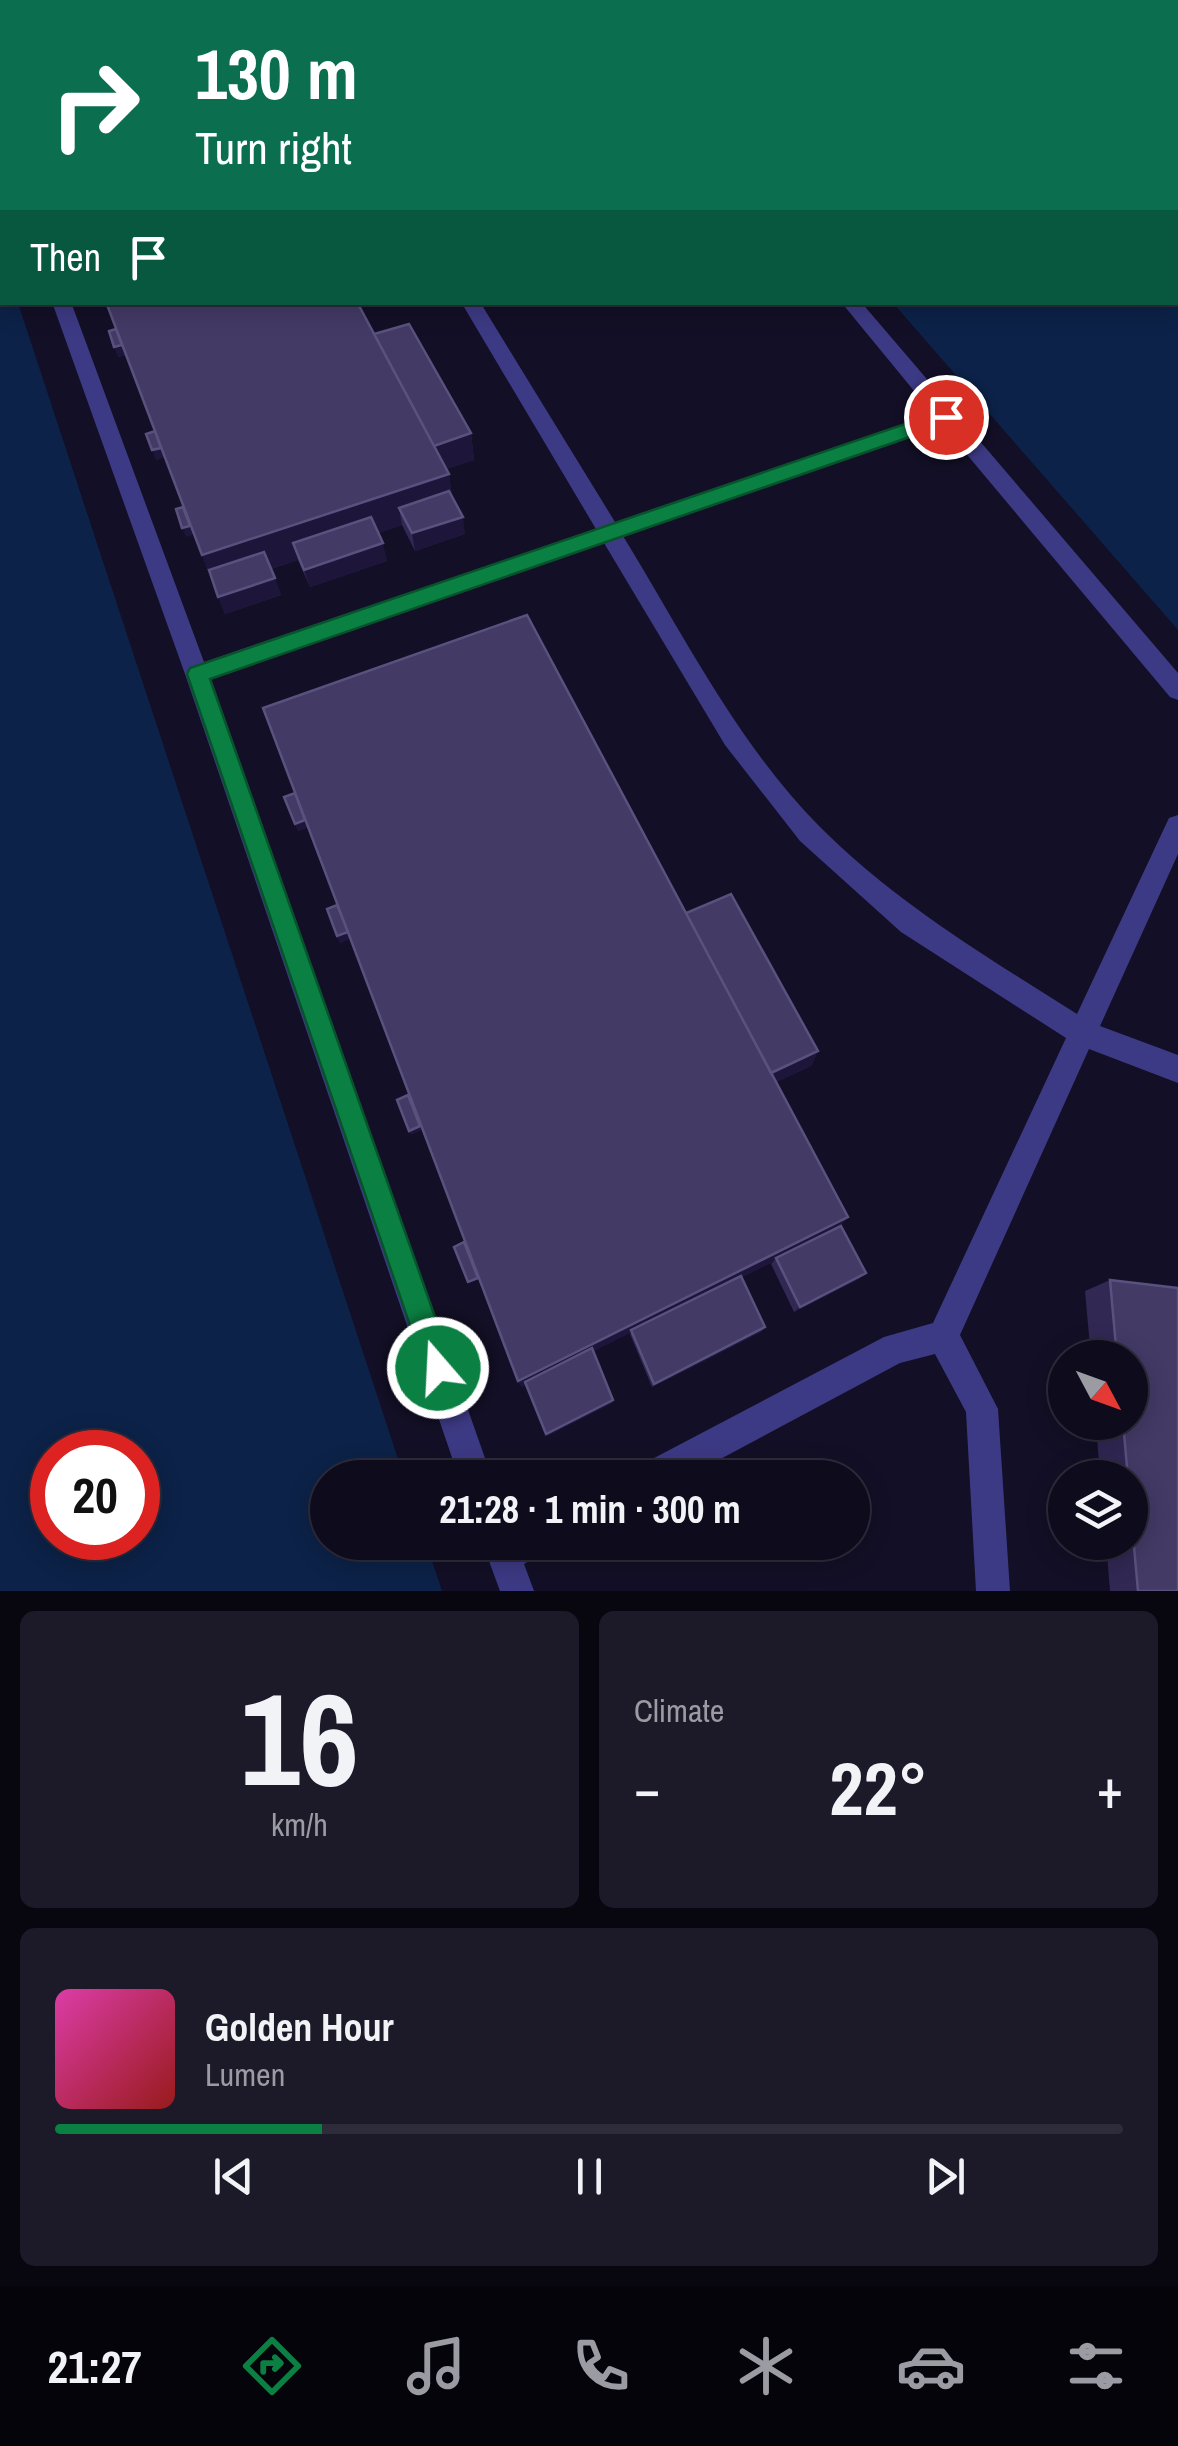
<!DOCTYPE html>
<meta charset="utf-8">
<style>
:root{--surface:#0e0b1c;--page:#1c1929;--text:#f1f3f6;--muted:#9b9ba3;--line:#2e2b3b;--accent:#0b8043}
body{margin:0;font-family:"Archivo Narrow",sans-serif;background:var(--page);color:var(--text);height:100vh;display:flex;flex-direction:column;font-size:38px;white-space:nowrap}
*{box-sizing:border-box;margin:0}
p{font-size:32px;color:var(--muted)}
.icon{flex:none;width:55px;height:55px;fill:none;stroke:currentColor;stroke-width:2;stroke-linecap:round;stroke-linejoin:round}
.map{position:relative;height:1591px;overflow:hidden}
.sheet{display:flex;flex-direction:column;gap:20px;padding:20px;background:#08060f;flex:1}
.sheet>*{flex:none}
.guide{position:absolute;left:0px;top:0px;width:1180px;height:305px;box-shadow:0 5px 25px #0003,0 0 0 2px var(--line);background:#0b6e4f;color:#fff;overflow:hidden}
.needle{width:65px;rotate:131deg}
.controls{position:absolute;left:1048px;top:1340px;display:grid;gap:20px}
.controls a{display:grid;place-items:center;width:100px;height:100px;border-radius:50%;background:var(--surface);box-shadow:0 5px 25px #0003,0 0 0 2px var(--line);font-size:50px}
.speed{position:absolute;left:30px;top:1430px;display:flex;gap:20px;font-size:50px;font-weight:700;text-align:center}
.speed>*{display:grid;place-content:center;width:130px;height:130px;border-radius:50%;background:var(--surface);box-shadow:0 5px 25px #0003,0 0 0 2px var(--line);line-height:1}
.speed .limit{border:15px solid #d22;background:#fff;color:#111}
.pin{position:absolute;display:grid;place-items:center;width:85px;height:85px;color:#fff;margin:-42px;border:5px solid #fff;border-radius:50%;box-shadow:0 2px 10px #0007}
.me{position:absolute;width:110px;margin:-55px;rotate:341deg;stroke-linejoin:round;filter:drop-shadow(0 0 8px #0008)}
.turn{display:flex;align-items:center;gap:35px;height:210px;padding:0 30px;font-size:45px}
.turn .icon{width:130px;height:130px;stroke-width:2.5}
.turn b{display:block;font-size:70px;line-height:85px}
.then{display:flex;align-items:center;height:95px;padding:0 30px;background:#0003;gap:20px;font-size:38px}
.big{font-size:75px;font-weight:700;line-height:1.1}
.sheet .tile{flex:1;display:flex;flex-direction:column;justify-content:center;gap:15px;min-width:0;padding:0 35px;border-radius:15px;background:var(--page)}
.sheet .dial{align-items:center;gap:0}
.dial b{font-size:130px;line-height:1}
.song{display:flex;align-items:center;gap:30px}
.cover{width:120px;height:120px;border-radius:15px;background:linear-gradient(135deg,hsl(320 70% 55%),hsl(0 70% 35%))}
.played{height:10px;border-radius:5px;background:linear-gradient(90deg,var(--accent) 25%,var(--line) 25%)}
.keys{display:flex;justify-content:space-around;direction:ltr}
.heat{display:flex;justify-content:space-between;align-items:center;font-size:55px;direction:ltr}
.sheet .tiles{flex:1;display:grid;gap:20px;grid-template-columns:1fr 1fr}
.tile:last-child{grid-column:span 2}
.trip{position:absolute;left:310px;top:1460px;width:560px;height:100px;border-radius:50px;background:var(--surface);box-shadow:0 5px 25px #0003,0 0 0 2px var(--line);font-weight:700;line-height:100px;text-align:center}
.dock{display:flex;height:160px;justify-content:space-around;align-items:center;background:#06040b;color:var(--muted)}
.dock .icon{width:70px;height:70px}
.dock .current{color:var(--accent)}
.dock b{font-size:45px;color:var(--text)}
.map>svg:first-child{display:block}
.water{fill:#0c2248;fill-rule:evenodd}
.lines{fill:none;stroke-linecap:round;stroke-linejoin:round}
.minor{fill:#3d3a85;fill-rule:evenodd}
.wall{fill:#312854}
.shaded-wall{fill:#1d163a}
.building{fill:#433a66;stroke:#5a527e;stroke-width:2.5}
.route{fill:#0b8043;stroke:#07532c;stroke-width:2.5}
</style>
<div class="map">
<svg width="1178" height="1591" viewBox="0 0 1178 1591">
<rect width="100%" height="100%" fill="#130f26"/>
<path class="water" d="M699,0H1178V630L893,303L1178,302V2Z
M0,246L2,302L18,303L404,1477L328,1478V1542L426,1543L442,1591H0ZM52,1452H138V1538H52Z"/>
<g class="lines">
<path class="minor" d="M280,0H296L297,2H282Z
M653,0H669L671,2H655Z
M0,125H2V143H0Z
M52,302H71L204,662L596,529L461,302H480L615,522L933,414L841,302H861L1178,673V700L1170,697L943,426L623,536C683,634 738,744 819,826C896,903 987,957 1077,1014L1169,818L1178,815V854L1100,1026L1178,1055V1083L1089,1049L960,1335L998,1409L1010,1591H976L966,1412L935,1354L900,1363L685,1478H635L639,1466L884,1337L933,1323L1066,1038L901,932L800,841L725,745L604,543L211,679L492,1478H459L185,674Z
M482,1542H546L541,1554L524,1564L534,1591H500Z"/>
</g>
<path class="wall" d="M116,329L374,334L471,433L474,460L446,469L449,474L452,497L465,534L415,551L402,525L378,533L387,561L310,587L298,560L271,569L281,595L225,614L164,457L156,460L155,431L126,355L118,357Z
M527,615L686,913L731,894L818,1051L811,1066L776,1082L848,1217L840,1226L866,1273L859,1279L794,1312L771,1264L773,1262L741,1277L765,1327L761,1332L652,1387L630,1334L631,1332L593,1351L613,1400L612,1403L547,1436L526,1384L522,1387L518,1381L350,938L340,943L337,936L327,909L337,905L347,929L302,811L308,827L298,831L295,824L284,797L295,793L298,799L263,708Z
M1110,1280L1178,1288V1591H1110L1106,1542H1130V1478H1100L1096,1422H1130V1358H1091L1085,1291Z"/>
<path class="shaded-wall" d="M194,0H224V2H192Z
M122,345L126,355L118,357L114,347Z
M471,433L474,460L436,473L432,446Z
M161,448L165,457L156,460L152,450Z
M449,474L454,508H399L402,525L300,559L293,543L298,560L215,587L202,555Z
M463,517L465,534L415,551L412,533Z
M190,526L193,535L186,537L182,528Z
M383,543L387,561L310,587L304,570Z
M275,578L281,595L225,614L218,597Z
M305,820L308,827L298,831L295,824Z
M348,932L351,938L340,943L337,936Z
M818,1051L811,1066L763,1088L769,1074Z
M408,1095L422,1130L411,1135L409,1131Z
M848,1217L836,1230L776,1258L773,1262L522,1387L518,1381Z
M866,1273L859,1279L794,1312L800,1307Z
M765,1327L761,1332L652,1387L654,1384Z
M613,1400L612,1403L547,1436L546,1434Z"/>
<path class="building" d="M0,0H194L196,2H2V30L0,24Z
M106,302H357L449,474L202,555Z
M409,324L471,433L434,446L374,334Z
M116,329L122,345L114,347L109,331Z
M155,431L161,448L152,450L146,434Z
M449,491L463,517L412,533L399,508Z
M183,507L190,526L182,528L176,509Z
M371,517L383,543L304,570L293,543Z
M264,552L275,578L218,597L209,570Z
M527,615L848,1217L518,1381L263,708Z
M295,793L305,820L295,824L284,797Z
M731,894L818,1051L771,1073L686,913Z
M337,905L348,932L337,936L327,909Z
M408,1095L420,1126L409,1131L397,1100Z
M841,1226L866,1273L800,1307L776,1258Z
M464,1242L478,1278L468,1282L454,1247Z
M741,1276L765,1327L654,1384L631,1330Z
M1110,1280L1178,1288V1591H1138L1130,1502V1478H1128L1123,1422H1130V1358H1117Z
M592,1348L613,1400L546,1434L525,1382Z"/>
<path class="route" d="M946,410L953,412V422L210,679L453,1368L448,1378L438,1382L428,1378L187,674L190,668Z"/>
</svg>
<div class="controls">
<a><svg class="needle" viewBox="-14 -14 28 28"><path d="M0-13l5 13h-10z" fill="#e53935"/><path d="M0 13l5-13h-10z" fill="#9b9ba3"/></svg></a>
<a><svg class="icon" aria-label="layers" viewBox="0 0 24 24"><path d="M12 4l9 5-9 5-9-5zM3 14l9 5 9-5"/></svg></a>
</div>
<div class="speed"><div class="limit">20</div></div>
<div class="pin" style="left:946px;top:417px;background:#d93025"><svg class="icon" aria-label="arrive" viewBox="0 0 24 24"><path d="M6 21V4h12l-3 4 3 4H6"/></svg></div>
<svg class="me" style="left:438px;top:1368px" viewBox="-20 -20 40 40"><circle r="17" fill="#0b8043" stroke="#fff" stroke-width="3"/><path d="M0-11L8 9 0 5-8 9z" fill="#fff"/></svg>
<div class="trip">21:28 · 1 min · 300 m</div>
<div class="guide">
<div class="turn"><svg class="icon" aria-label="right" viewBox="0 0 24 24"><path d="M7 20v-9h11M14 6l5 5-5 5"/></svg><div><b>130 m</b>Turn right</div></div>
<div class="then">Then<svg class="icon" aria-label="arrive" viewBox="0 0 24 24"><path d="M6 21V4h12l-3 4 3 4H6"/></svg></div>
</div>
</div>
<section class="sheet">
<div class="tiles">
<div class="tile dial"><b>16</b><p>km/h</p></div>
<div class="tile"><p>Climate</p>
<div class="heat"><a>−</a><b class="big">22°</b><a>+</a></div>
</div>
<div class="tile">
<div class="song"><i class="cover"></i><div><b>Golden Hour</b><p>Lumen</p></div></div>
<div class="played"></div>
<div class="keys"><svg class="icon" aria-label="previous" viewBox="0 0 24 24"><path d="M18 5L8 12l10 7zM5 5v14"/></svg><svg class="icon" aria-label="pause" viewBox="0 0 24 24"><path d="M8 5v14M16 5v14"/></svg><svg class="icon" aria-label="next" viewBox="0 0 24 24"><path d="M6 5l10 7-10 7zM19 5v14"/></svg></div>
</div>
</div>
</section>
<nav class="dock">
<b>21:27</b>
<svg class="icon current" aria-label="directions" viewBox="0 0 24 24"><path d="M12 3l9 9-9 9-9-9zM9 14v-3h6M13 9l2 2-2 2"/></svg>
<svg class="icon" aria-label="music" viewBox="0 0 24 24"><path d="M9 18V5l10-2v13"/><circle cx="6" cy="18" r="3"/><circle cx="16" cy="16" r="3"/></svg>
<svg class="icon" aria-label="phone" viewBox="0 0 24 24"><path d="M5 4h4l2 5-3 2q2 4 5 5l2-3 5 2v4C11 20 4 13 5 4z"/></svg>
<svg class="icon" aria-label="climate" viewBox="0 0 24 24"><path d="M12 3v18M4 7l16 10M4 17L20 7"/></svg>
<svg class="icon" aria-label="car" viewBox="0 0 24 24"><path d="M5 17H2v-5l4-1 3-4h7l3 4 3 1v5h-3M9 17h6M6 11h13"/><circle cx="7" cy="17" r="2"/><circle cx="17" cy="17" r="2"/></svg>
<svg class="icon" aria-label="filters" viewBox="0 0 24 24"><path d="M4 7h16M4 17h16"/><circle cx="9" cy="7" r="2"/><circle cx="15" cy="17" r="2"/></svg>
</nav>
